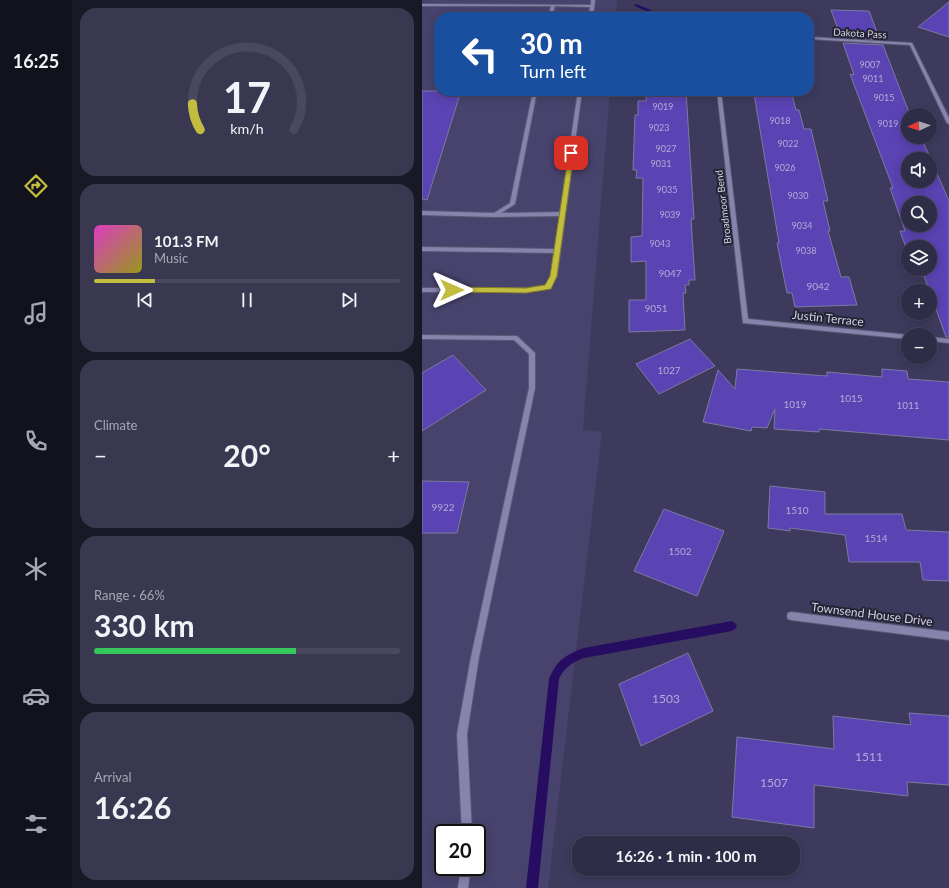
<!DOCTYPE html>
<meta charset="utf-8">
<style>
:root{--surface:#2e2c46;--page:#3a3851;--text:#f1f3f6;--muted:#a7a7b3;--line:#49485f;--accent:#c2bd3f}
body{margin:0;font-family:Lato,sans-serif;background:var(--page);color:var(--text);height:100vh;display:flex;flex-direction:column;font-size:15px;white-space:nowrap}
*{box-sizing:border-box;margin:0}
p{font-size:13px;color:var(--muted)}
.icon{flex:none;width:22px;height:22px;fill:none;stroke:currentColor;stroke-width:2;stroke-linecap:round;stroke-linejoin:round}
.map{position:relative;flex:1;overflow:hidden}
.drawer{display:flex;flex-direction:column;gap:8px;padding:8px;background:#191826;width:350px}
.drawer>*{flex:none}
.guide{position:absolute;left:12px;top:12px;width:380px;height:84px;border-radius:16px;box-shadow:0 2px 10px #0003,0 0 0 1px var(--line);background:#1a4fa0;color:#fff;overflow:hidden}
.needle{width:26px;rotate:267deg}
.controls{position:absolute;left:479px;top:108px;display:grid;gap:8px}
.controls a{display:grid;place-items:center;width:36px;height:36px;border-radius:50%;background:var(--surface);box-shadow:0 2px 10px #0003,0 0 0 1px var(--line);font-size:20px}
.speed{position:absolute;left:12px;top:824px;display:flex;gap:8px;font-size:20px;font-weight:700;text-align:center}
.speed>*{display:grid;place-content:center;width:52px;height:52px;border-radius:50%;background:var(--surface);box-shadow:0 2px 10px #0003,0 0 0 1px var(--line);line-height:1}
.speed .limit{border:2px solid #111;border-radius:6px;background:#fff;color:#111}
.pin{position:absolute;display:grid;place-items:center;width:34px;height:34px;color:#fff;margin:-17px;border-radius:8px;box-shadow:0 2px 6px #0006}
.me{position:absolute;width:44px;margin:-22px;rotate:90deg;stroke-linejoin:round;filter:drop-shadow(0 0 3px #0008)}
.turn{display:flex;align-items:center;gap:14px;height:84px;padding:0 20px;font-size:18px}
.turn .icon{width:52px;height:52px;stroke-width:2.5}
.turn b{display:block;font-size:28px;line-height:34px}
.big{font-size:30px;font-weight:700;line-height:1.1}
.drawer .tile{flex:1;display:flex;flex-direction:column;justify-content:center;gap:6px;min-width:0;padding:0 14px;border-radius:16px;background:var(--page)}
.drawer .dial{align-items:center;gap:0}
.dial svg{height:104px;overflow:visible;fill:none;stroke:var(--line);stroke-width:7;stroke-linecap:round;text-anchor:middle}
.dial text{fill:var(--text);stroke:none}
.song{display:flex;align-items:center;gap:12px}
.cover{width:48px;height:48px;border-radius:6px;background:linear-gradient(135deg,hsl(310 70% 55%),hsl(60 70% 35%))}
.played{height:4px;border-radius:2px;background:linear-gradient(90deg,var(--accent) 20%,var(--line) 20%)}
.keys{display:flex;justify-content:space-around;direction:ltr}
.heat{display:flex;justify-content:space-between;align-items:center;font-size:22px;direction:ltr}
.charge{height:6px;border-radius:3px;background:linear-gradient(90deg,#34c759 66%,var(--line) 0)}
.trip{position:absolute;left:150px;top:836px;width:228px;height:40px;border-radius:16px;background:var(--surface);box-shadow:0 2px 10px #0003,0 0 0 1px var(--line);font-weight:700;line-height:40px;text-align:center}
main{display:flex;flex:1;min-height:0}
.dock{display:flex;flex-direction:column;width:72px;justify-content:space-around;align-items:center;background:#12121c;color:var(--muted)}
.dock .icon{width:28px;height:28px}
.dock .current{color:var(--accent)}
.dock b{font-size:18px;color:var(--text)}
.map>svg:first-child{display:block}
.built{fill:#47436d;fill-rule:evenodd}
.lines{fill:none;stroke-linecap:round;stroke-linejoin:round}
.stream{fill:#270d62;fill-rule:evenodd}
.building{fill:#5a43b2;stroke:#7c7aa1;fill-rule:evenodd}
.minor-casing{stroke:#5b5875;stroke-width:2}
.minor{fill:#8684ac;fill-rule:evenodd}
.route{fill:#c2bd3f;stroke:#7e7b29}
.labels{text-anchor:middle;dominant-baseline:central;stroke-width:4;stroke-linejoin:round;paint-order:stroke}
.far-number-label{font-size:9px;fill:#b2acd8}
.far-street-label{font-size:10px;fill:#d0cfe4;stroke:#252434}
.number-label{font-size:10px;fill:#b2acd8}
.street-label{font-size:12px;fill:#d0cfe4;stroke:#252434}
.near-number-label{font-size:12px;fill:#b2acd8}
</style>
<main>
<nav class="dock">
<b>16:25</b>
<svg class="icon current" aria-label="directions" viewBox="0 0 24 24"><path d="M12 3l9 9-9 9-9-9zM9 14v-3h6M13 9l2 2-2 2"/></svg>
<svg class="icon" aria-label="music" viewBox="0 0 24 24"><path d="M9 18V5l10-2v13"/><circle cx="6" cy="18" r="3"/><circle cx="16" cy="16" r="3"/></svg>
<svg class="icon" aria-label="phone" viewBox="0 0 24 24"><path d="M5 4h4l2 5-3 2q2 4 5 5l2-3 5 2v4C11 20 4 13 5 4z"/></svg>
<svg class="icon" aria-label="climate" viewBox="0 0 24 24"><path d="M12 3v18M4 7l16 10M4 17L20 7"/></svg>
<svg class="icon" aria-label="car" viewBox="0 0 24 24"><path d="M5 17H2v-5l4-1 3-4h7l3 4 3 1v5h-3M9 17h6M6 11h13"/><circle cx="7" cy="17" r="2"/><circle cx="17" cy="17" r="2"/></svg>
<svg class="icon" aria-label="filters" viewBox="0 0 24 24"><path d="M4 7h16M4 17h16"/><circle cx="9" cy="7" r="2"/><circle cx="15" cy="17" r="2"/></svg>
</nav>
<section class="drawer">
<div class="tile dial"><svg viewBox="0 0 100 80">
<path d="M14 69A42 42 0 1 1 86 69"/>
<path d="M14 69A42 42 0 0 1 8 49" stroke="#c2bd3f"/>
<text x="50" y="56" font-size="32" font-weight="700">17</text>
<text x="50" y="72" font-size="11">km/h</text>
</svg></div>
<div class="tile">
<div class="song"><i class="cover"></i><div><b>101.3 FM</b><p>Music</p></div></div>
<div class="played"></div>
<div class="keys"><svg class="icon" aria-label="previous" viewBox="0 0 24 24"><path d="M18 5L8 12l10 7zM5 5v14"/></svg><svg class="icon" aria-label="pause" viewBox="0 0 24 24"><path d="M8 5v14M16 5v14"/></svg><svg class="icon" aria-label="next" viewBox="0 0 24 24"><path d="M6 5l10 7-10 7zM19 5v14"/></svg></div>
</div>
<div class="tile"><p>Climate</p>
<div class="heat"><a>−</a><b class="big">20°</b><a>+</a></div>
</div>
<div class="tile"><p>Range · 66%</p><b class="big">330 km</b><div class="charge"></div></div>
<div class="tile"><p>Arrival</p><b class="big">16:26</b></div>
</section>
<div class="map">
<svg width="527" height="888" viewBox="0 0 527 888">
<rect width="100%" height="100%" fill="#3d3a5d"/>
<path class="built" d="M0,0H195L194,17H17V91H188L161,430L180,432L126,888H0ZM21,833H55V867H21Z"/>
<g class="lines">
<path class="stream" d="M214,4L243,16V17H237L213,6L212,5Z
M310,621L313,623L315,626L313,629L310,631L162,658C150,662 142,668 137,679L116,888H104L127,679C135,660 143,655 162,648Z"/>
</g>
<path class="building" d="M527,2V37L496,27Z
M409,10L447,11L458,40L419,37Z
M421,43L461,45L488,115H486V137H499L527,201V337H524L502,276H495L492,269H508V247H486V253L478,231H483L468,188H471L428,74L432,75ZM486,159H508V181H486ZM486,203H508V225H486Z
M0,91H39L5,200L0,199Z
M225,91H264L272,219H269L273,280H267V285H263L264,293H261L263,330L207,332V300H224V261L209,262V237L220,236L221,178H214L215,170H211L213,115H216V101H224Z
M338,91H369L374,110H377L382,129H389L406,201H401L408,231H406L419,277H427L435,305L373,307L370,293H365L355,243H357L332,94H338Z
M268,339L293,366L237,394L214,364Z
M31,355L64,390L0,431V373Z
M315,369L405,376V372L460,377V369L485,371L486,379L527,382V440L397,429V432L352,429L353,409L345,428L330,427L329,431L281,422L296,370L313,389Z
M0,481L47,482L35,533H0Z
M348,486L403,492V514H480L484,530L527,532V581L501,580L498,562H427L423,535L368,528V531L346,528Z
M242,509L302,531L275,596L212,571Z
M266,653L291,711L219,746L197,684Z
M487,713L527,716V785L485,782L486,796L392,785V828L310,817L315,737L412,749L411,716L489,725Z"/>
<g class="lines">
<g class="minor-casing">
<path id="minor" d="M169,0H173L171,17H167L168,7L133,6L130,17H126L129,6H0V4L169,5Z
M387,37L490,43L527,118V124L525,123L488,45L387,39Z
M111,91H115L93,204L79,213L138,212L156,91H160L135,276L128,288L126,289L104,292H0V288H104L124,285L129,276L132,253L0,251V247L133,249L138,216L73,217L0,215V211L72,213L88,203Z
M295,91H299L326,319L486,335H487H486V339L321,323Z
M0,335L93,336H95L113,353V388L57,657L45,734L50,833H40L35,734L49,657L107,388V354L92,340L0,339Z
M508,337L527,339V343L508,341Z
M369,612L527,632V640L369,620L366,619L365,616L366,613Z
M39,867H49L46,888H36Z"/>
</g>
<use href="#minor" class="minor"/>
</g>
<path class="route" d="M147,151L152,153L135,276L129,289L104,293L27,292L26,290L30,287L104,288L123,285L128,276Z"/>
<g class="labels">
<g class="far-number-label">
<text x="448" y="64">9007</text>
<text x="451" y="78">9011</text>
<text x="462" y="97">9015</text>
<text x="241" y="106">9019</text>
<text x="358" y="120">9018</text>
<text x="466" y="123">9019</text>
<text x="237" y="127">9023</text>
<text x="366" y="143">9022</text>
<text x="244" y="148">9027</text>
<text x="239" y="163">9031</text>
<text x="363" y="167">9026</text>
<text x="245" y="189">9035</text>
<text x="376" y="195">9030</text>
<text x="248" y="214">9039</text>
<text x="380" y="225">9034</text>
<text x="238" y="243">9043</text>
<text x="384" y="250">9038</text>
</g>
<g class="far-street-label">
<text transform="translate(438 33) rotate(3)">Dakota Pass</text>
<text transform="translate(301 207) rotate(-97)">Broadmoor Bend</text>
</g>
<g class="number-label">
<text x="248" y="273">9047</text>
<text x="396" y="286">9042</text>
<text x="234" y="308">9051</text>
<text x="247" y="370">1027</text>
<text x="429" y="398">1015</text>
<text x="373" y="404">1019</text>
<text x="486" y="405">1011</text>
<text x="21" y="507">9922</text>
<text x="375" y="510">1510</text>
<text x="454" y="538">1514</text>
<text x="258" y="551">1502</text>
</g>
<g class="street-label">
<text transform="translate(406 318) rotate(6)">Justin Terrace</text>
<text transform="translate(450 614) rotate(7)">Townsend House Drive</text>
</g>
<g class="near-number-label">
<text x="244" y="698">1503</text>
<text x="447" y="756">1511</text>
<text x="352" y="782">1507</text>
</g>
</g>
</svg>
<div class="controls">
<a><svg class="needle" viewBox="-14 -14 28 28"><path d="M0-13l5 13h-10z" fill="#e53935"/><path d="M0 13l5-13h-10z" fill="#a7a7b3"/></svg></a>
<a><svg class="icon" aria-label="sound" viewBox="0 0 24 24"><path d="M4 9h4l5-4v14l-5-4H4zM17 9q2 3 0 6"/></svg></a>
<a><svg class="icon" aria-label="search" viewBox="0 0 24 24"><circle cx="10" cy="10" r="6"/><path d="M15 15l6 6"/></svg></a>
<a><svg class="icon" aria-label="layers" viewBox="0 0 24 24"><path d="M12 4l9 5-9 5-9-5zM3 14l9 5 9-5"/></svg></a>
<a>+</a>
<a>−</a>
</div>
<div class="speed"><div class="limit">20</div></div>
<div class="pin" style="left:149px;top:153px;background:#d93025"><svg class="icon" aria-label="arrive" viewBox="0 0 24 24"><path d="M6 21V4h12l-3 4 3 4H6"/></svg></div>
<svg class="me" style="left:30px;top:290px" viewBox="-20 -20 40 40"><path d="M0-17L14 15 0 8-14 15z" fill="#c2bd3f" stroke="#fff" stroke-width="4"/></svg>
<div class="trip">16:26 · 1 min · 100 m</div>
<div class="guide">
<div class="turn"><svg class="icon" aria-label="left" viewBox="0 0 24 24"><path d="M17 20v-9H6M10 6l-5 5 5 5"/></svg><div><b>30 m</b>Turn left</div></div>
</div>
</div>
</main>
